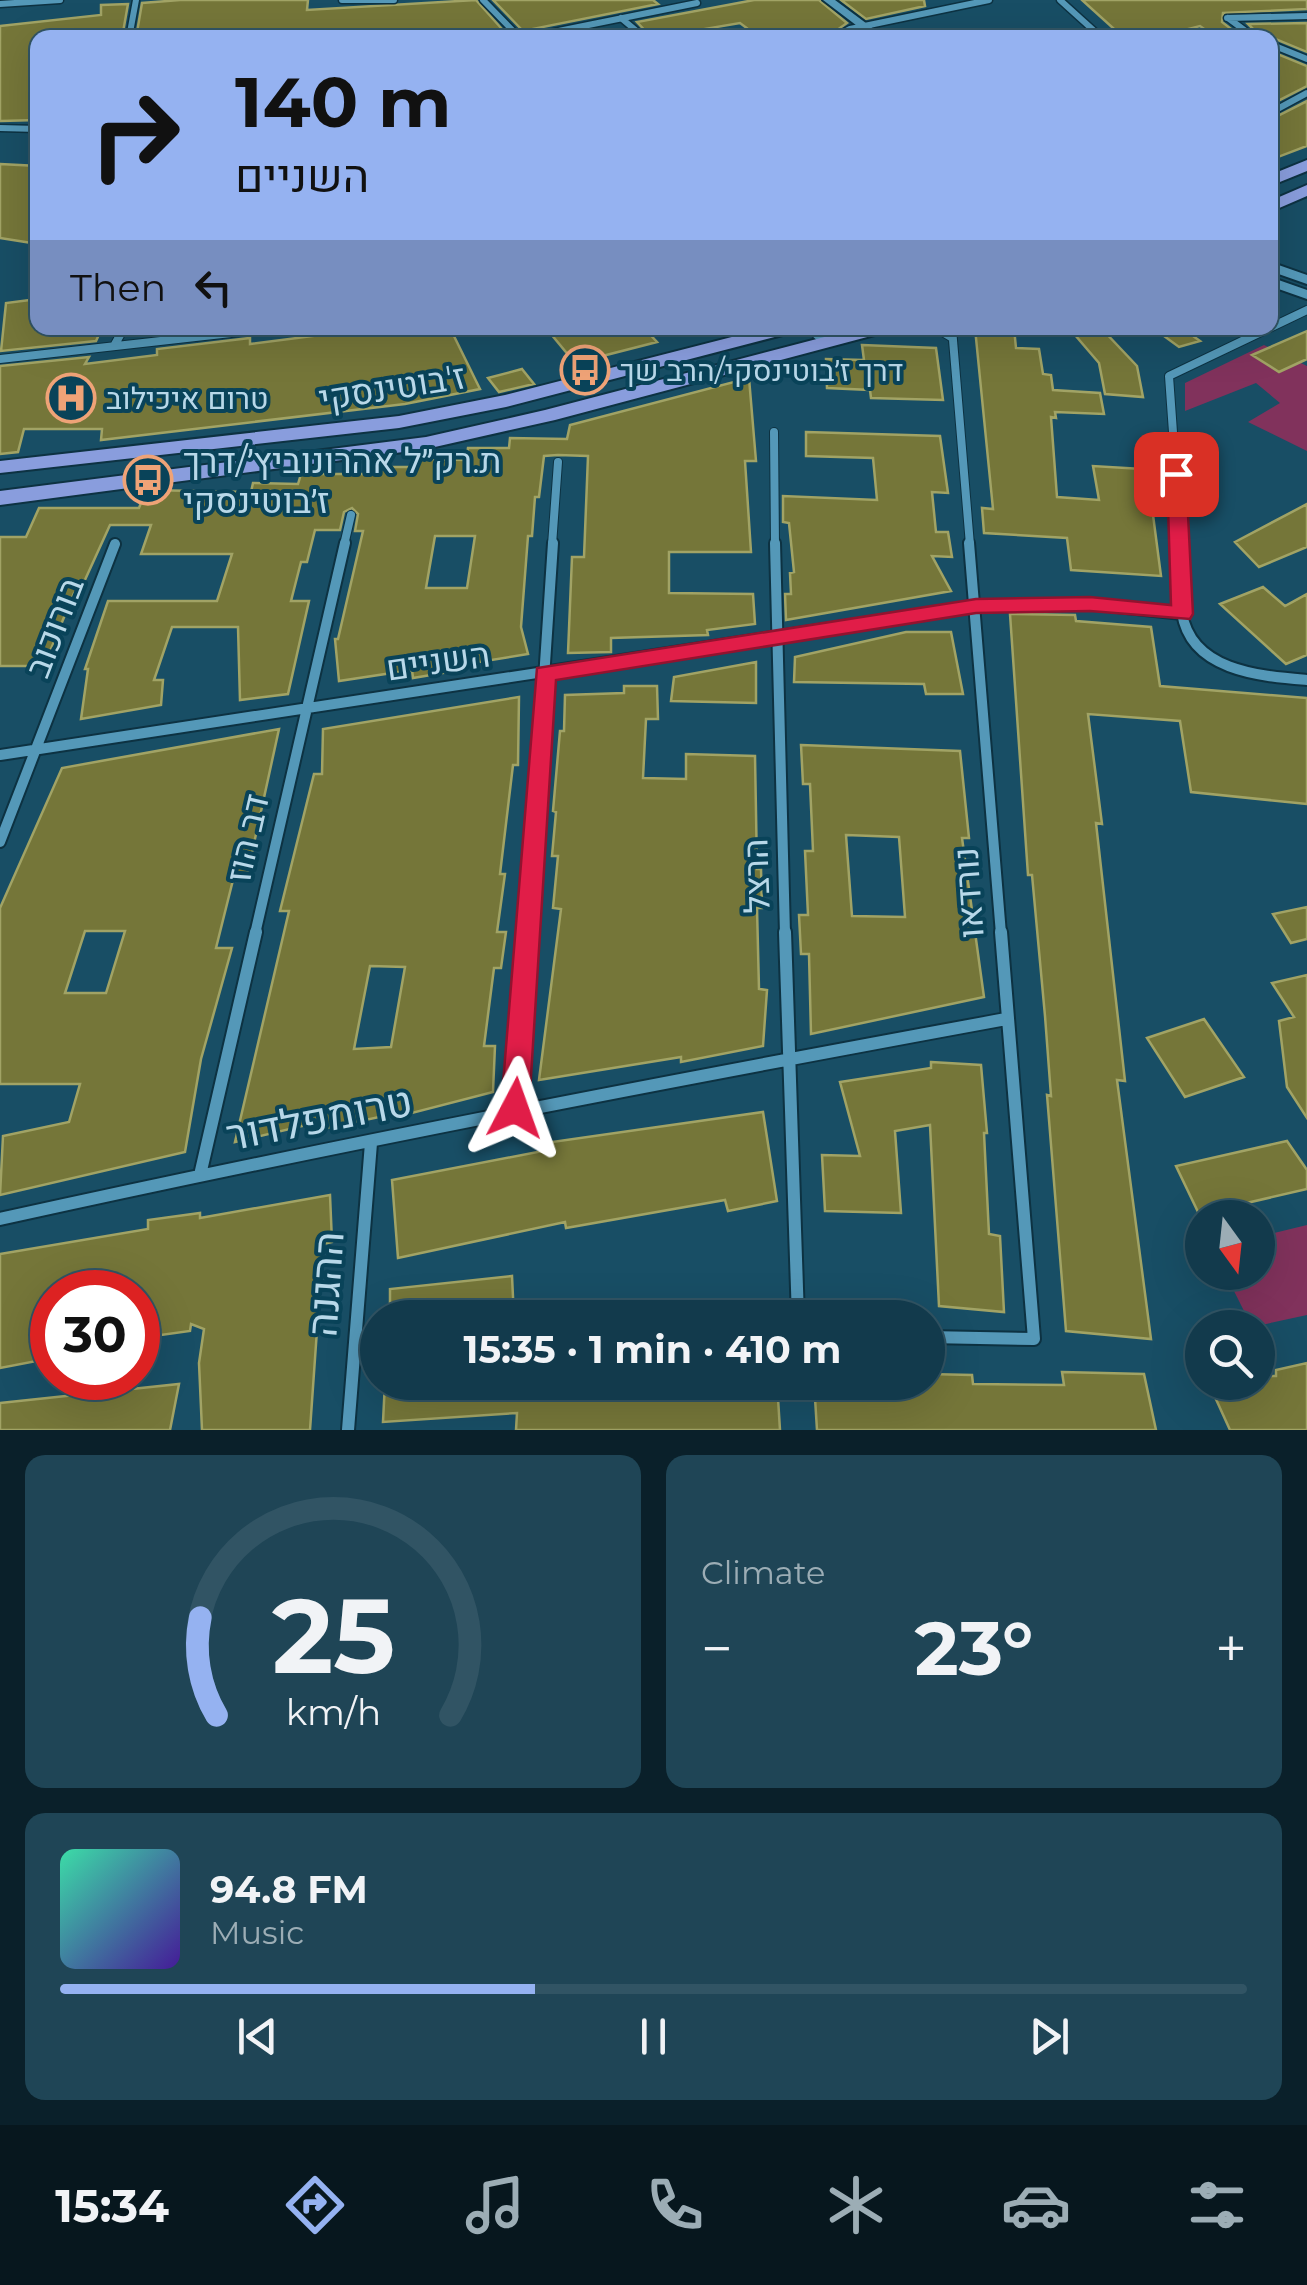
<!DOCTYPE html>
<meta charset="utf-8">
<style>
:root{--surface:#123a4c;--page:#1f4556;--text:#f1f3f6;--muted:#9cadb5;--line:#315464;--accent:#95b2f1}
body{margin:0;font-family:Montserrat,Heebo,sans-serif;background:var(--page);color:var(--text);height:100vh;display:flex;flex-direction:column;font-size:38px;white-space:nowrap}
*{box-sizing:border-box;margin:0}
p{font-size:32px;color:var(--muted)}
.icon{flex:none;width:55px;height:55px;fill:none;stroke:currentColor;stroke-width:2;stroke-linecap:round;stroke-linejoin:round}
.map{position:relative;height:1430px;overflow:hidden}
.drawer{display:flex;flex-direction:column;gap:25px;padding:25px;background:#0a202a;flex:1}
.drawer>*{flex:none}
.hud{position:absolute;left:30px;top:30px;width:1248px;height:305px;border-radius:20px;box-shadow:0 10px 40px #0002,0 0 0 2px var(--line);background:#95b2f1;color:#111;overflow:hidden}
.needle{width:65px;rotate:165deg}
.buttons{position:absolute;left:1185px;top:1200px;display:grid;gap:20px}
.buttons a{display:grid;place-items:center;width:90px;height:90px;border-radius:50%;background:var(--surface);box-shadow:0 10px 40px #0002,0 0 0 2px var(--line);font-size:50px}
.speed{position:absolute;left:30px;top:1270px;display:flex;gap:20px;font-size:50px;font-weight:700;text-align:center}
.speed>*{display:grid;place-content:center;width:130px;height:130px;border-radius:50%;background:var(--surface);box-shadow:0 10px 40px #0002,0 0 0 2px var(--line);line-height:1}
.speed .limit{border:15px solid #d22;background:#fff;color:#111}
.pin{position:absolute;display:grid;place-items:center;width:85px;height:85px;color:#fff;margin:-42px;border-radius:20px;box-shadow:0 5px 15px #0006}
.me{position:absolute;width:110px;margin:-55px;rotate:4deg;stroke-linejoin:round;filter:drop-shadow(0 0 8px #0008)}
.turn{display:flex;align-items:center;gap:35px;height:210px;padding:0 40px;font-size:45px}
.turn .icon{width:130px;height:130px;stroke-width:2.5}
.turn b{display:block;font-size:70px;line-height:85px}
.then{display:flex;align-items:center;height:95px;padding:0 40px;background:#0003;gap:20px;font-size:38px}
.big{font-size:75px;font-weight:700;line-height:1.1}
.drawer .widget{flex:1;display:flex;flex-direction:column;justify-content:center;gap:15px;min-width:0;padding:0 35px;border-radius:20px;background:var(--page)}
.drawer .dial{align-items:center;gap:0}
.dial svg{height:260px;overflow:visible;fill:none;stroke:var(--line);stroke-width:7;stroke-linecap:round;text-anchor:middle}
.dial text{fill:var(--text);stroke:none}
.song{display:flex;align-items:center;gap:30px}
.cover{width:120px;height:120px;border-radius:15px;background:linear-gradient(135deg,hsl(160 70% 55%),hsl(260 70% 35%))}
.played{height:10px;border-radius:5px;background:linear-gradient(90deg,var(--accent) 40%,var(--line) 40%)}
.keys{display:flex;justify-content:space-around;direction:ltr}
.heat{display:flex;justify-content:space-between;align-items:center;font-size:55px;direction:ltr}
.drawer .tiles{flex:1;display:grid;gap:25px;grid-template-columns:1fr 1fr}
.widget:last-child{grid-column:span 2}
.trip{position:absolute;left:360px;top:1300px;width:585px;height:100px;border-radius:50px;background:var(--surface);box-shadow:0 10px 40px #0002,0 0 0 2px var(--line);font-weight:700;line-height:100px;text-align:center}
.tab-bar{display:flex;height:160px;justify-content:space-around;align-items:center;background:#07171e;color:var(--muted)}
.tab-bar .icon{width:70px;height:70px}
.tab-bar .current{color:var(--accent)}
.tab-bar b{font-size:45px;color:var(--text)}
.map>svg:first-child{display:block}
.green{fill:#81325c}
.building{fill:#757639;stroke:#a1a365;stroke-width:2.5;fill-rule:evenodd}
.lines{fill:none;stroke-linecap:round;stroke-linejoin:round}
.street-far3-casing{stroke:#0d3242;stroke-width:9}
.street-far2-casing{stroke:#0d3242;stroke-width:10}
.street-far1-casing{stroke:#0d3242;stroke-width:14}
.street-casing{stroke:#0d3242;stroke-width:16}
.secondary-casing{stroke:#0d3242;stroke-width:4}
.primary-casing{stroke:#0d3242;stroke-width:4}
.street-far3{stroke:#5498b8;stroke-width:6}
.street-far2{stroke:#5498b8;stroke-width:8}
.street-far1{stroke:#5498b8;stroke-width:10}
.street{stroke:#5498b8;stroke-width:12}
.secondary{fill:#5498b8;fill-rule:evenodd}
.primary{fill:#899ddd;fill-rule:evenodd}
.route{fill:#e11d48;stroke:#92132f;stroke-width:2.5}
.labels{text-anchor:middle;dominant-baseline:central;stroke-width:8;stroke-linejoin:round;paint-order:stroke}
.far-poi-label{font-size:30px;fill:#b8d8e9;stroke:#094359;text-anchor:start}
.street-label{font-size:35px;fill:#b8d8e9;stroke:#094359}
.poi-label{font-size:35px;fill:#b8d8e9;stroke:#094359;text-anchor:start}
.near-street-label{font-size:42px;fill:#b8d8e9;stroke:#094359}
</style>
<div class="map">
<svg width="1307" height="1430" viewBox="0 0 1307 1430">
<rect width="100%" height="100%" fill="#184e65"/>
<path class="green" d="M1264,345L1307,366V451L1248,422L1280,403L1256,383L1185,411V383Z
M1307,1225V1315L1252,1327L1225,1273L1258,1272V1237Z"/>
<path class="building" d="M180,0H308L307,10L476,0L510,38H331L324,36L325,32L136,38L142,3Z
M493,0H653L658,4L523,31Z
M754,0H819L847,23L826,38H760L740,23L652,38L637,22Z
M841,0H924L925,6L866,19Z
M1082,0H1307V9L1223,13L1222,22L1243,38H1217L1200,26L1176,32L1172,38H1124Z
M128,4L122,38H38V120L0,121V26L101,15V5Z
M1307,23V52L1273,38H1262L1248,24Z
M1270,51L1307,66V86L1270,105Z
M1307,101V146L1270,160V120Z
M0,164L38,166V244L0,238Z
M38,299V328H102L96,341L1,351L6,303Z
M375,328H450L480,389L405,404L101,440L102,429H24L18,452L0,454V366L89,357L85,364L157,355V349L250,338V344Z
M546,328H644L657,342L575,363Z
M975,328H1014L1016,348L1039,349L1043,374L1051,375L1053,390L1100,393L1104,414L1055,412L1056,418L1051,417L1057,497L1099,500L1093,466L1159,470L1164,493L1150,492L1161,576L1071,570L1067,538L984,533L982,508L993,509Z
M1069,328H1101L1137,366L1143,397L1105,394L1099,363Z
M1153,328H1182L1200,341L1179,347Z
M1307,331V359L1279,372L1252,355Z
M862,345L936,348L943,400L871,398L870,390L827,388L826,359L864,360Z
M522,369L534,384L499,392L488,378Z
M749,378L756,461H745L751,552H669V593L753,594L755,624L707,630L708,635L611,638V652L568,653L572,557H584L588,456L558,455L544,456L539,497H535L532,536H528L521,627L528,654L454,666L455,671L413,678L412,670L339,681L335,639H338L363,531H355L358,514L352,508L344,512L340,530H315L307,562H301L291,601H309L288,694L240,700L238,627H172L154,680H163L161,705L81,719L88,669H85L108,601H217L232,554H141L151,525H110L79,593H74L44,666H0V537H26L39,508H139L146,490L251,492L253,483L298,484L301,474H378L380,467H417L418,459L466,460L468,448H509L510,438L567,439L570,425ZM435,536H475L467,588H426Z
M806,432L940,436L948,493L932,492L936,532H948L952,557L932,556L951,591L786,620L785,594H791L790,573L794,572L789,523L783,522V496L877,500L873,458L806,456Z
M1307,504V547L1259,567L1235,542Z
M1263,587L1285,606L1307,594V655L1286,664L1220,604Z
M1010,614L1075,615L1076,621L1151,627L1160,686L1307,698V804L1191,792L1180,721L1088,714L1102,824L1096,823L1125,1081L1117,1080L1151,1339L1066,1331L1047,1095L1051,1096L1045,1016L1032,875H1028Z
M906,632H951L963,694H926L924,684L794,682L795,657Z
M756,662V703L671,701L674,677Z
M624,686H657L658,719H646L643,778L686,779V754L755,756L757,869H761L762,908H757L759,989L767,990L763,1046L681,1062V1057L539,1080L561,909L553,908L558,856H552L556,812L553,811L560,731H564L565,695L624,693Z
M519,697L518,765H513L500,874H505L497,932H506L501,968H494L484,1046H495L493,1092L412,1113V1110L323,1129V1121L235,1142L289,911H280L314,774H322L323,729ZM370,966L405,967L391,1047L354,1049Z
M279,729L246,880H233L216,948H232L201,1059L185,1152L0,1195L3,1136L69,1122L80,1084H0V908L62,768ZM85,931H125L106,993H65Z
M801,745L960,751L969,838H962L984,997L811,1034L809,954H801L799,915H808L805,851H813L810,784H803ZM846,835L899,837L905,917L852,916Z
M1307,907V939L1291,943L1273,914Z
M1307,975V1118L1287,1087L1279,1021L1294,1017L1272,983Z
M1204,1019L1244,1077L1185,1097L1147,1038Z
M931,1062L981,1065L987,1133H984L989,1234L1000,1236L1004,1312L939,1306L930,1125L895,1131L901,1213L825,1211L822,1155L860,1156L840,1082L931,1068Z
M763,1112L777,1201L728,1211L725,1200L566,1228L565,1222L398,1258L392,1180L553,1149L552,1142Z
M1287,1141L1307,1170V1189L1199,1214L1176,1166Z
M330,1195L332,1242L323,1244L310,1430H202L199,1363L204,1329L191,1324L190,1331L139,1338L142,1292H52L47,1359L0,1368V1254L148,1229V1220L200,1213V1218Z
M512,1276L514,1318H390V1289Z
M1307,1363V1430H1230L1210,1386L1258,1382V1376H1276V1370Z
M1062,1372L1144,1374L1156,1430H817L814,1382H928V1374L972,1375L973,1384L1064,1385Z
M385,1382H498V1392L602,1390V1383L777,1382L780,1430H516L517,1413L383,1422Z
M179,1384L170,1430H0V1403Z"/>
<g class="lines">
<g class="street-far3-casing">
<path id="street-far3" d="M342,0H394
M483,0L520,38
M1060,0L1102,38
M0,4L60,0
M621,18L645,38
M1227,18L1307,16
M1228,18L1255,38
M129,38L136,0
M524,38L697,3
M833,38L850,29L989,0
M1179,38L1200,33L1210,38
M1270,44L1307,59
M1270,113L1307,93
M0,128L38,129"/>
</g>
<g class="street-far2-casing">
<path id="street-far2" d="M809,328L825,342
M936,328L951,337
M952,328L970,545
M114,346L124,328
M0,359L276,328
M774,432L775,545
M344,545L351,515
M552,545L558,462
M1181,545L1169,376L1307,310"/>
</g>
<g class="street-far1-casing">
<path id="street-far1" d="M775,543L785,934
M969,543L1001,934
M1181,543C1181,566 1178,590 1182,613C1191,671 1260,676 1307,680
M0,755L976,606L1090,604L1182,614
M0,842L115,544
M255,934L345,543
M527,934L553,543"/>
</g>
<g class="street-casing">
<path id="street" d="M785,932L798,1318
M515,1109L527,932
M200,1175L256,932
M0,1219C334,1145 669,1081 1006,1019
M928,1337L1034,1339L1001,932
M348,1430L371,1143"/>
</g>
<g class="secondary-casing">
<path id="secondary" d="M823,0H835L886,38H873Z
M1270,262L1307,275V284L1270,271Z
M1270,277L1307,290V299L1270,286Z"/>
</g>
<g class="primary-casing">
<path id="primary" d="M1307,160V171L1270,186V175Z
M1307,185V196L1270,212V201Z
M767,328H796L794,332L506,407L399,428L0,473V461L399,416L505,395Z
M859,328H888L886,332L555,420L426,449L0,505V491L426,437L545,410Z"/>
</g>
<use href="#street-far3" class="street-far3"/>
<use href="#street-far2" class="street-far2"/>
<use href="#street-far1" class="street-far1"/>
<use href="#street" class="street"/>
<use href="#secondary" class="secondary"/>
<use href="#primary" class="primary"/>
</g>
<path class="route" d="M1176,469L1186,474L1193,614L1190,619L1090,611L976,613L556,680L529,1108L525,1118L515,1121L505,1118L501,1108L537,668L976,599L1090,597L1171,605L1167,474Z"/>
<defs>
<g id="bus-ring" transform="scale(2.5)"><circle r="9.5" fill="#094359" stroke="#efa377" stroke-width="1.5"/><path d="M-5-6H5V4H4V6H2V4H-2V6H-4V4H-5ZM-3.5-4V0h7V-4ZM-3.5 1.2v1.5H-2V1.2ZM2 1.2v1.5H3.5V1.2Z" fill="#efa377"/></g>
<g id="hospital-ring" transform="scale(2.5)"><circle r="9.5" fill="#094359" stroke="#efa377" stroke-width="1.5"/><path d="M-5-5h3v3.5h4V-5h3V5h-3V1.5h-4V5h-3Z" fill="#efa377"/></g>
</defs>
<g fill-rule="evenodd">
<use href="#bus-ring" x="585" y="370"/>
<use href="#hospital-ring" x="71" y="398"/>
<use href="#bus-ring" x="148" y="480"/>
</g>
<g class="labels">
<g class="far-poi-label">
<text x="620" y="370">דרך ז׳בוטינסקי/הרב שך</text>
<text x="106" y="398">טרום איכילוב</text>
</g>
<g class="street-label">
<text transform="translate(392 387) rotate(-9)">ז'בוטינסקי</text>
<text transform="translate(54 627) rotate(-69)">בורוכוב</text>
<text transform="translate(438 661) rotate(-8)">השניים</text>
<text transform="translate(247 838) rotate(-77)">דב הוז</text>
<text transform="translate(756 876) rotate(-92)">הרצל</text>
<text transform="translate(968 893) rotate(-94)">נורדאו</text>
</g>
<g class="poi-label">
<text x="183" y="460">ת.רק״ל אהרונוביץ׳/דרך<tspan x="183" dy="40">ז׳בוטינסקי</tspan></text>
</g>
<g class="near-street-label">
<text transform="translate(319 1118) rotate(-11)">טרומפלדור</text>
<text transform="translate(325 1284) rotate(-86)">ההגנה</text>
</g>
</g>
</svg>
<div class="buttons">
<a><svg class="needle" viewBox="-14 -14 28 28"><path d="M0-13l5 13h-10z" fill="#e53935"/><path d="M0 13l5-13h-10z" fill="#9cadb5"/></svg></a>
<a><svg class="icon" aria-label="search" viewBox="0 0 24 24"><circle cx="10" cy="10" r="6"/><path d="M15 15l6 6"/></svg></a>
</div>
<div class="speed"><div class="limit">30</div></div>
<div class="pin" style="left:1176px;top:474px;background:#d93025"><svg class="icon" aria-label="arrive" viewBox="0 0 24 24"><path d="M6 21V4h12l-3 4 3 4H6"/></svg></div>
<svg class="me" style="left:515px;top:1108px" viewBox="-20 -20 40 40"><path d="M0-17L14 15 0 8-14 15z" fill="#e11d48" stroke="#fff" stroke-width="4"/></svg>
<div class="trip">15:35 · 1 min · 410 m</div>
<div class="hud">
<div class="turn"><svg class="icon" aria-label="right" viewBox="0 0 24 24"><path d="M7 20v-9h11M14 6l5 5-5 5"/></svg><div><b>140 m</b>השניים</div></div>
<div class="then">Then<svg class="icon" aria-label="left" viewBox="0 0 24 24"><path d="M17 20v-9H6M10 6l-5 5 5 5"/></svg></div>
</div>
</div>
<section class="drawer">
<div class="tiles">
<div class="widget dial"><svg viewBox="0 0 100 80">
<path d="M14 69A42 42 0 1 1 86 69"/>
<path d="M14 69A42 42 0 0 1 9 39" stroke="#95b2f1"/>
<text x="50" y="56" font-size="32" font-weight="700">25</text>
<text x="50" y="72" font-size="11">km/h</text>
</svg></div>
<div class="widget"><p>Climate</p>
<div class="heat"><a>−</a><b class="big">23°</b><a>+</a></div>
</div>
<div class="widget">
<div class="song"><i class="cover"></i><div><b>94.8 FM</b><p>Music</p></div></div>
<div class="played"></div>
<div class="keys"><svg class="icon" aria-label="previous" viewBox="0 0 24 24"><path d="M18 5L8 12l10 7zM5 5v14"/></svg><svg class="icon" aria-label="pause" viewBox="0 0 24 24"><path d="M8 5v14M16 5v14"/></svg><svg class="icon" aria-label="next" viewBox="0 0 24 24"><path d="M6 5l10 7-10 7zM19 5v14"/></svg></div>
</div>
</div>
</section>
<nav class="tab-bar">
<b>15:34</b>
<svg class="icon current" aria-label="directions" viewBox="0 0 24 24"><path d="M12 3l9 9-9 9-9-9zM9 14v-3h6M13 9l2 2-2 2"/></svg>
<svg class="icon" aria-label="music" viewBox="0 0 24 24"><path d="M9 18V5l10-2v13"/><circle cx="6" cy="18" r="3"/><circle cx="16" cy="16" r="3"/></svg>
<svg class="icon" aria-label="phone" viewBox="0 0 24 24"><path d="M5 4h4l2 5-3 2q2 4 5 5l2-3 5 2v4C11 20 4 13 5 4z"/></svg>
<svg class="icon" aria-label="climate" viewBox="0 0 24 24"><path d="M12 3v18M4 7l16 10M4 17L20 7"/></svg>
<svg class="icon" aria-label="car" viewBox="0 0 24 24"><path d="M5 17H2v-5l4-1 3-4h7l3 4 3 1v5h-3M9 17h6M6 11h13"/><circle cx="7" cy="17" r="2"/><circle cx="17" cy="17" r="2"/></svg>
<svg class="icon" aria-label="filters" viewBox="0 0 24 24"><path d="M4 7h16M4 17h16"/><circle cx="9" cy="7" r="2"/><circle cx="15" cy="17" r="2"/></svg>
</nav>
